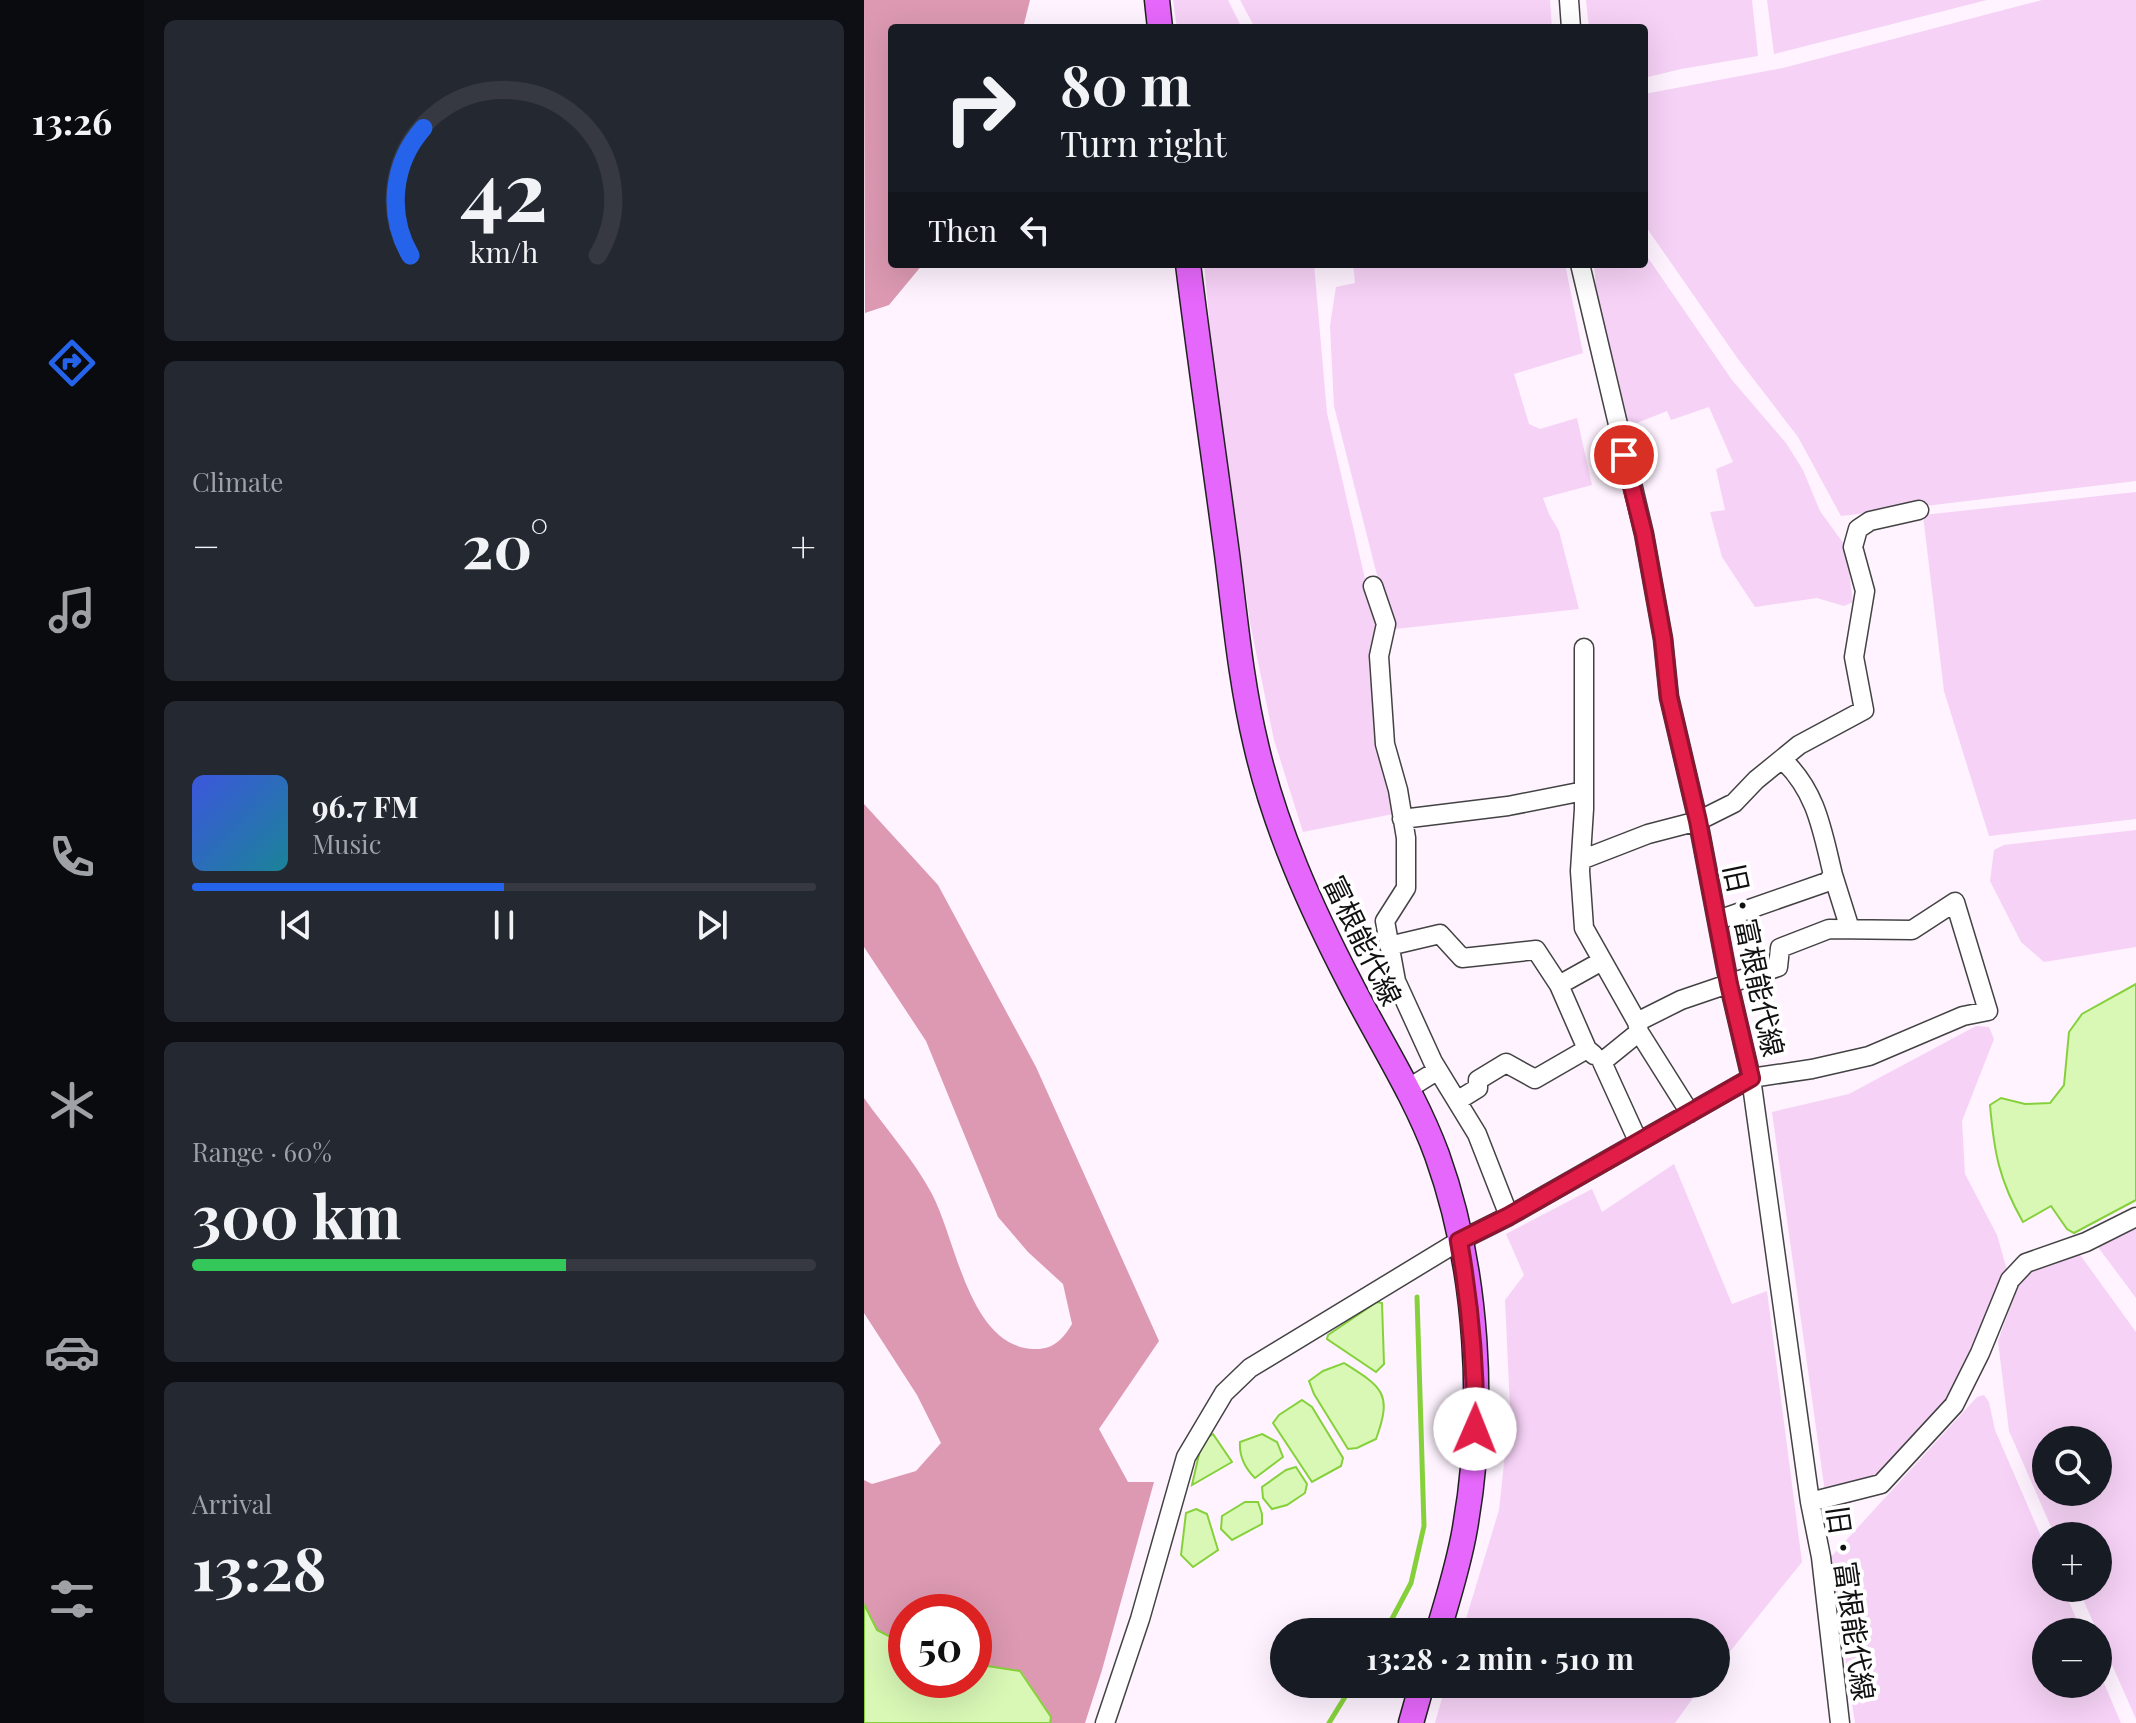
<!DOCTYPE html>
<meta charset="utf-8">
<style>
:root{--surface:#171b24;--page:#242831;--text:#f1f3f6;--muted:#9ea1a6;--line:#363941;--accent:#2563eb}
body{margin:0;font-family:"Playfair Display","Noto Sans JP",serif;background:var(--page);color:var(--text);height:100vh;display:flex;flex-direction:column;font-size:30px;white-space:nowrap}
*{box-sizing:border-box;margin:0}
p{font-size:26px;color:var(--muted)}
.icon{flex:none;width:44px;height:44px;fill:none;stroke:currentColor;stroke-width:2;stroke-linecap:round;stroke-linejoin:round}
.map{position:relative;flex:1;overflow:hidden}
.drawer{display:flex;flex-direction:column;gap:20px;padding:20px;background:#0d0f14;width:720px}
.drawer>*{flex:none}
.banner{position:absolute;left:24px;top:24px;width:760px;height:244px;border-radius:8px;box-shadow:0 8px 32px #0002;background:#171b24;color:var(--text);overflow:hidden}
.tools{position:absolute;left:1168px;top:1426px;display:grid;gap:16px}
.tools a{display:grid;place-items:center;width:80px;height:80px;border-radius:50%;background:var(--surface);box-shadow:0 8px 32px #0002;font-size:40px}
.speed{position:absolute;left:24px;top:1594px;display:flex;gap:16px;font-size:40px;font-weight:700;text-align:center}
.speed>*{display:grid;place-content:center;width:104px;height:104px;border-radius:50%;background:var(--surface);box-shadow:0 8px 32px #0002;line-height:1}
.speed .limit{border:12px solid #d22;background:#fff;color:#111}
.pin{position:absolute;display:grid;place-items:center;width:68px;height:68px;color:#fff;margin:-34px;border:4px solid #fff;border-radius:50%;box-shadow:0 2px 8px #0007}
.me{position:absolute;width:88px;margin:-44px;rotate:1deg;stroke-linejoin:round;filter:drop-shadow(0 0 6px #0008)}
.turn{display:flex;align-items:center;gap:28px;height:168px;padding:0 40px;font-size:36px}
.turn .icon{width:104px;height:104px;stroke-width:2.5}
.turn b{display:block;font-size:56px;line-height:68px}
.then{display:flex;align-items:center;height:76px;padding:0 40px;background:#0003;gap:16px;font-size:30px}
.big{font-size:60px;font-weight:700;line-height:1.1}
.drawer .card{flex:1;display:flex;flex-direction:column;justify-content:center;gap:12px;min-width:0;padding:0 28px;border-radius:12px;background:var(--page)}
.drawer .dial{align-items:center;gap:0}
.dial svg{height:208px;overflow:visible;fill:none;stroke:var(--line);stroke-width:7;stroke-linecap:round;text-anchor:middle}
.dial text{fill:var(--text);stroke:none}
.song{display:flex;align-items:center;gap:24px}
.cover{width:96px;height:96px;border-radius:12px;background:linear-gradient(135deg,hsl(230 70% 55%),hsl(190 70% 35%))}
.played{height:8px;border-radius:4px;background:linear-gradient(90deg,var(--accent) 50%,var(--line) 50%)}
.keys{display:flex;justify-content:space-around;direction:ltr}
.heat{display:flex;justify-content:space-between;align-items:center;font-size:44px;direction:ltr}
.charge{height:12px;border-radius:6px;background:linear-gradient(90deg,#34c759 60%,var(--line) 0)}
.trip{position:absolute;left:406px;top:1618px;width:460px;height:80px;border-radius:40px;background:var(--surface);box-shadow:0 8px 32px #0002;font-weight:700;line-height:80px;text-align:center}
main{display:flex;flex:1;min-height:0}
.tab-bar{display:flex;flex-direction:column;width:144px;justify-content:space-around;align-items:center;background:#090b0e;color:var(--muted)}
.tab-bar .icon{width:56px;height:56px}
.tab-bar .selected{color:var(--accent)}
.tab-bar b{font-size:36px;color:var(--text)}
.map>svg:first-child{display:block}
.farmland{fill:#f6d2f6;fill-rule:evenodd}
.forest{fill:#dc99b1}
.water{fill:#d9f8b6;stroke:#86d13b;stroke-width:2}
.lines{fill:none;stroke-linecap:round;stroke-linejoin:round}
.stream{stroke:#86d13b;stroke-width:5}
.minor-casing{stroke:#434343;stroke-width:21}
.major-casing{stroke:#212121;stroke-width:27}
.minor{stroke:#fff;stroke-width:18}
.major{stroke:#e667fb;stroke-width:24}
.route-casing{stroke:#92132f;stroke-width:20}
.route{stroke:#e11d48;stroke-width:14}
.labels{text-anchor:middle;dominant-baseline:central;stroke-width:8;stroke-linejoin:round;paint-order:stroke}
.street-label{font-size:28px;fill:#101010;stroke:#fff}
</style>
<main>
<nav class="tab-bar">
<b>13:26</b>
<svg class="icon selected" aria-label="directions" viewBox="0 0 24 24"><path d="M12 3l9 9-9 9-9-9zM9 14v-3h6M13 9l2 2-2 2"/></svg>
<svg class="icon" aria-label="music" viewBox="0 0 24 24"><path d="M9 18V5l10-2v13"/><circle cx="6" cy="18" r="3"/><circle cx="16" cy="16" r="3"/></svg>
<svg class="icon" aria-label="phone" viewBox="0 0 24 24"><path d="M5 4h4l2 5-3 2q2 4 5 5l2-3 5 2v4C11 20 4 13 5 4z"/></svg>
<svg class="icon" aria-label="climate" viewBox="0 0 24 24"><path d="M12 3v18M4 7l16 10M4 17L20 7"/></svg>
<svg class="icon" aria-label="car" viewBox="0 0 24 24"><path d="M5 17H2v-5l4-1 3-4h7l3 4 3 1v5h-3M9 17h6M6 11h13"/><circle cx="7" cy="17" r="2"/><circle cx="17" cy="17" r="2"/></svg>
<svg class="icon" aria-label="filters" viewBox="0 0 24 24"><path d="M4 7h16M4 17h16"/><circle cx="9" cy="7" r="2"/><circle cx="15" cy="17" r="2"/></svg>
</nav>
<section class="drawer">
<div class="card dial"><svg viewBox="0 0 100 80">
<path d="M14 69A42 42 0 1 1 86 69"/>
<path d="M14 69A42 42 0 0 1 19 20" stroke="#2563eb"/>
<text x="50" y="56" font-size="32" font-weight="700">42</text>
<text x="50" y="72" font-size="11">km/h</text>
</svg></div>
<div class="card"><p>Climate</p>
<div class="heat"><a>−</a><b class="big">20°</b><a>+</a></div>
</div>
<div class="card">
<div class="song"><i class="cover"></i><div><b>96.7 FM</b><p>Music</p></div></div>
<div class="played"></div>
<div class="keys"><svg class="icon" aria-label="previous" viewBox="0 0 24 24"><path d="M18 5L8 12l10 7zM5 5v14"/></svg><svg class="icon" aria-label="pause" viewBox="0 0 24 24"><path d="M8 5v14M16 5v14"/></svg><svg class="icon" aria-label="next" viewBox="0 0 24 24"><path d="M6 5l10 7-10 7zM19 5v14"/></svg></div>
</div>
<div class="card"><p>Range · 60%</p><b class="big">300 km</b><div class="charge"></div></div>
<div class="card"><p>Arrival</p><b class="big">13:28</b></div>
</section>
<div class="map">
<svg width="1272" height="1723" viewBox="0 0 1272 1723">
<rect width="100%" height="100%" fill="#fef3ff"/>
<path class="farmland" d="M309,0H364L378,28H313Z
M376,0H686L688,28H391Z
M722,0H888L894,56L817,69L780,78V28H725Z
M903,0H1123L910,54Z
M1178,0H1272V481L977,516L934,437L874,359L780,224V94L919,68Z
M780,252L868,380L922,443L939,470L956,511L982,547L989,602L980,606L953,598L891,607L858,557L846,512L861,510L852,469L869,462L845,407L807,420L803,411L763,427L732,287L730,264H780Z
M340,264H450L463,413L504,592L514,625L505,670L514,737L529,814L439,832L410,740L386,623L348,350Z
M489,264H701L719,353L650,374L665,424L676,429L713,418L728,485L679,498L685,514L695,531L715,609L531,629L516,587L470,406L466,326L472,287L491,283Z
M1272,492V819L1125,836L1080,691L1059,515Z
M1272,830V947L1180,962L1157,942L1126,881L1130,850L1140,845Z
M1112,1026L1125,1027L1130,1039L1098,1121L1101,1174L1133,1235L1143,1270L1082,1400L983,1507L965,1521L908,1112L985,1094Z
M810,1164L868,1304L903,1291L938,1562L852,1669V1632H598L635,1510L646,1407L641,1300L660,1275L642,1234L728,1189L738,1212Z
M1272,1222V1298L1231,1243Z
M1214,1252L1272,1332V1719L1214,1588H1234V1536H1191L1145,1431L1134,1341L1153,1288L1169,1270ZM1182,1440H1234V1492H1182Z
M1120,1395L1125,1402L1131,1430L1182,1548V1588H1199L1218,1632H1182V1684H1234V1669L1257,1723H991L966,1558L1113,1397Z
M582,1684H839L811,1723H571Z"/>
<path class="forest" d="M0,0H166L159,28H28V264H59L25,305L1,313Z
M0,804L74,885L172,1067L295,1341L235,1429L264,1482H290L238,1670L221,1723H186L187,1716L157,1671L110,1664V1612H42V1645L13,1630L0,1604V1480L8,1484L52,1471L77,1443L53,1395L0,1313V1098C22,1129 50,1160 68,1194C92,1239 105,1347 170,1349C189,1350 199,1339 208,1324L199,1284L164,1252L134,1217L62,1041L0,947Z"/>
<path class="water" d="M1272,984V1200L1210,1233L1203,1229L1187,1206L1159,1222C1135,1180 1130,1152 1126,1105L1137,1098L1161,1104L1186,1103L1200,1085L1205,1032L1218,1014Z
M513,1302L518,1303L520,1364L512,1372L463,1339L464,1335Z
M480,1363C518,1387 529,1393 512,1439L493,1448L484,1449L450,1394L445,1381L459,1371Z
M438,1400L448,1407L479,1458L477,1466L448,1482L409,1423L415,1415Z
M349,1434L368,1462L328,1485L338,1441Z
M398,1434L413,1442L419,1457L391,1478C381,1468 375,1457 376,1442Z
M432,1467L443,1484L441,1493L423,1505L408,1509L399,1498L398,1487L422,1470Z
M381,1502H394L398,1514V1524L368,1540L357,1529L358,1516Z
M332,1509L343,1514L354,1550L329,1567L317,1555L322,1513Z
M0,1604L13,1630L42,1645V1680H110V1664L156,1671L187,1717L186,1723H0Z"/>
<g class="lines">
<path class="stream" d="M521,1632L547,1583L560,1526L553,1297
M465,1723L489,1684"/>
<g class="minor-casing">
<path id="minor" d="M705,0L707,28
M716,264L780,534L799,639L805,697L834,821L865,984L887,1078L946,1502L957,1557L976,1723
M509,586L522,624L515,656L521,744L534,790L542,838V888L521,921L532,981L569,1062L613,1134L645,1216
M720,648V809L716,871L720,928L773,1022
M538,819L644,806L720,791
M717,860L784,834L834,821L870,803L892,780L935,745L1000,710L990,657L1001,591L989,547L994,529L1006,521L1055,510
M969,875L986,929
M854,920L963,882L969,875C958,830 953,792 918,759
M525,946L576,934L598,958L672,950L695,985
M775,1032L826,1113
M730,1055L723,1049L695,985L738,961
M542,1090L574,1070
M593,1101L614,1088V1080L642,1063L671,1079L723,1049
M946,1502L1017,1484L1090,1405L1116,1353L1146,1280L1162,1263L1222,1242L1272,1217
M241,1723L276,1619L322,1457L360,1393L386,1368L595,1241L645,1216L887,1078L948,1069L1005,1056L1099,1016L1124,1011L1091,902L1048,930L965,929L916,948L914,967L817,1000L773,1022L775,1032L738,1062L774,1141"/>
</g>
<g class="major-casing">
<path id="major" d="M293,0L296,28
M324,264C336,361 350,457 363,554C371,617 377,683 392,745C411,828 447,908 486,983C515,1040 551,1095 573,1155C614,1269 622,1410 601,1528C595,1564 584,1598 574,1632
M547,1723L558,1684"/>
</g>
<use href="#minor" class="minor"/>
<use href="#major" class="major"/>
</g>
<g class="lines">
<g class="route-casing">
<path id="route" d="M611,1429C612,1365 606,1304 595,1241L645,1216L887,1078L865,984L834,821L805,697L799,639L780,534L760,455"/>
</g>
<use href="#route" class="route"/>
</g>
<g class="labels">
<g class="street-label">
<text transform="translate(500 940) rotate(64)">富根能代線</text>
<text transform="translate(891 960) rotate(78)">旧・富根能代線</text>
<text transform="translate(988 1603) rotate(82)">旧・富根能代線</text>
</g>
</g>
</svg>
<div class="tools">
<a><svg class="icon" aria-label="search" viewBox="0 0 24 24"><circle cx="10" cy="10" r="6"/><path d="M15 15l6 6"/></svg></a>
<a>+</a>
<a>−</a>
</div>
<div class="speed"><div class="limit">50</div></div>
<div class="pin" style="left:760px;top:455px;background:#d93025"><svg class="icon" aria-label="arrive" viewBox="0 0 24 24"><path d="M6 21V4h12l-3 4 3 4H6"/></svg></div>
<svg class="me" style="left:611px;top:1429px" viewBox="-20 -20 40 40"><circle r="19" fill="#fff"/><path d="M0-13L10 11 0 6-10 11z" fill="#e11d48"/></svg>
<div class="trip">13:28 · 2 min · 510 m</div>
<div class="banner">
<div class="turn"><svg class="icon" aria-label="right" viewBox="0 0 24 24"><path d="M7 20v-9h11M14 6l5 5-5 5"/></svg><div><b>80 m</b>Turn right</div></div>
<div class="then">Then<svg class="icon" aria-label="left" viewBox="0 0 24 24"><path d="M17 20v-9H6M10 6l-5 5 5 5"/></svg></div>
</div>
</div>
</main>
